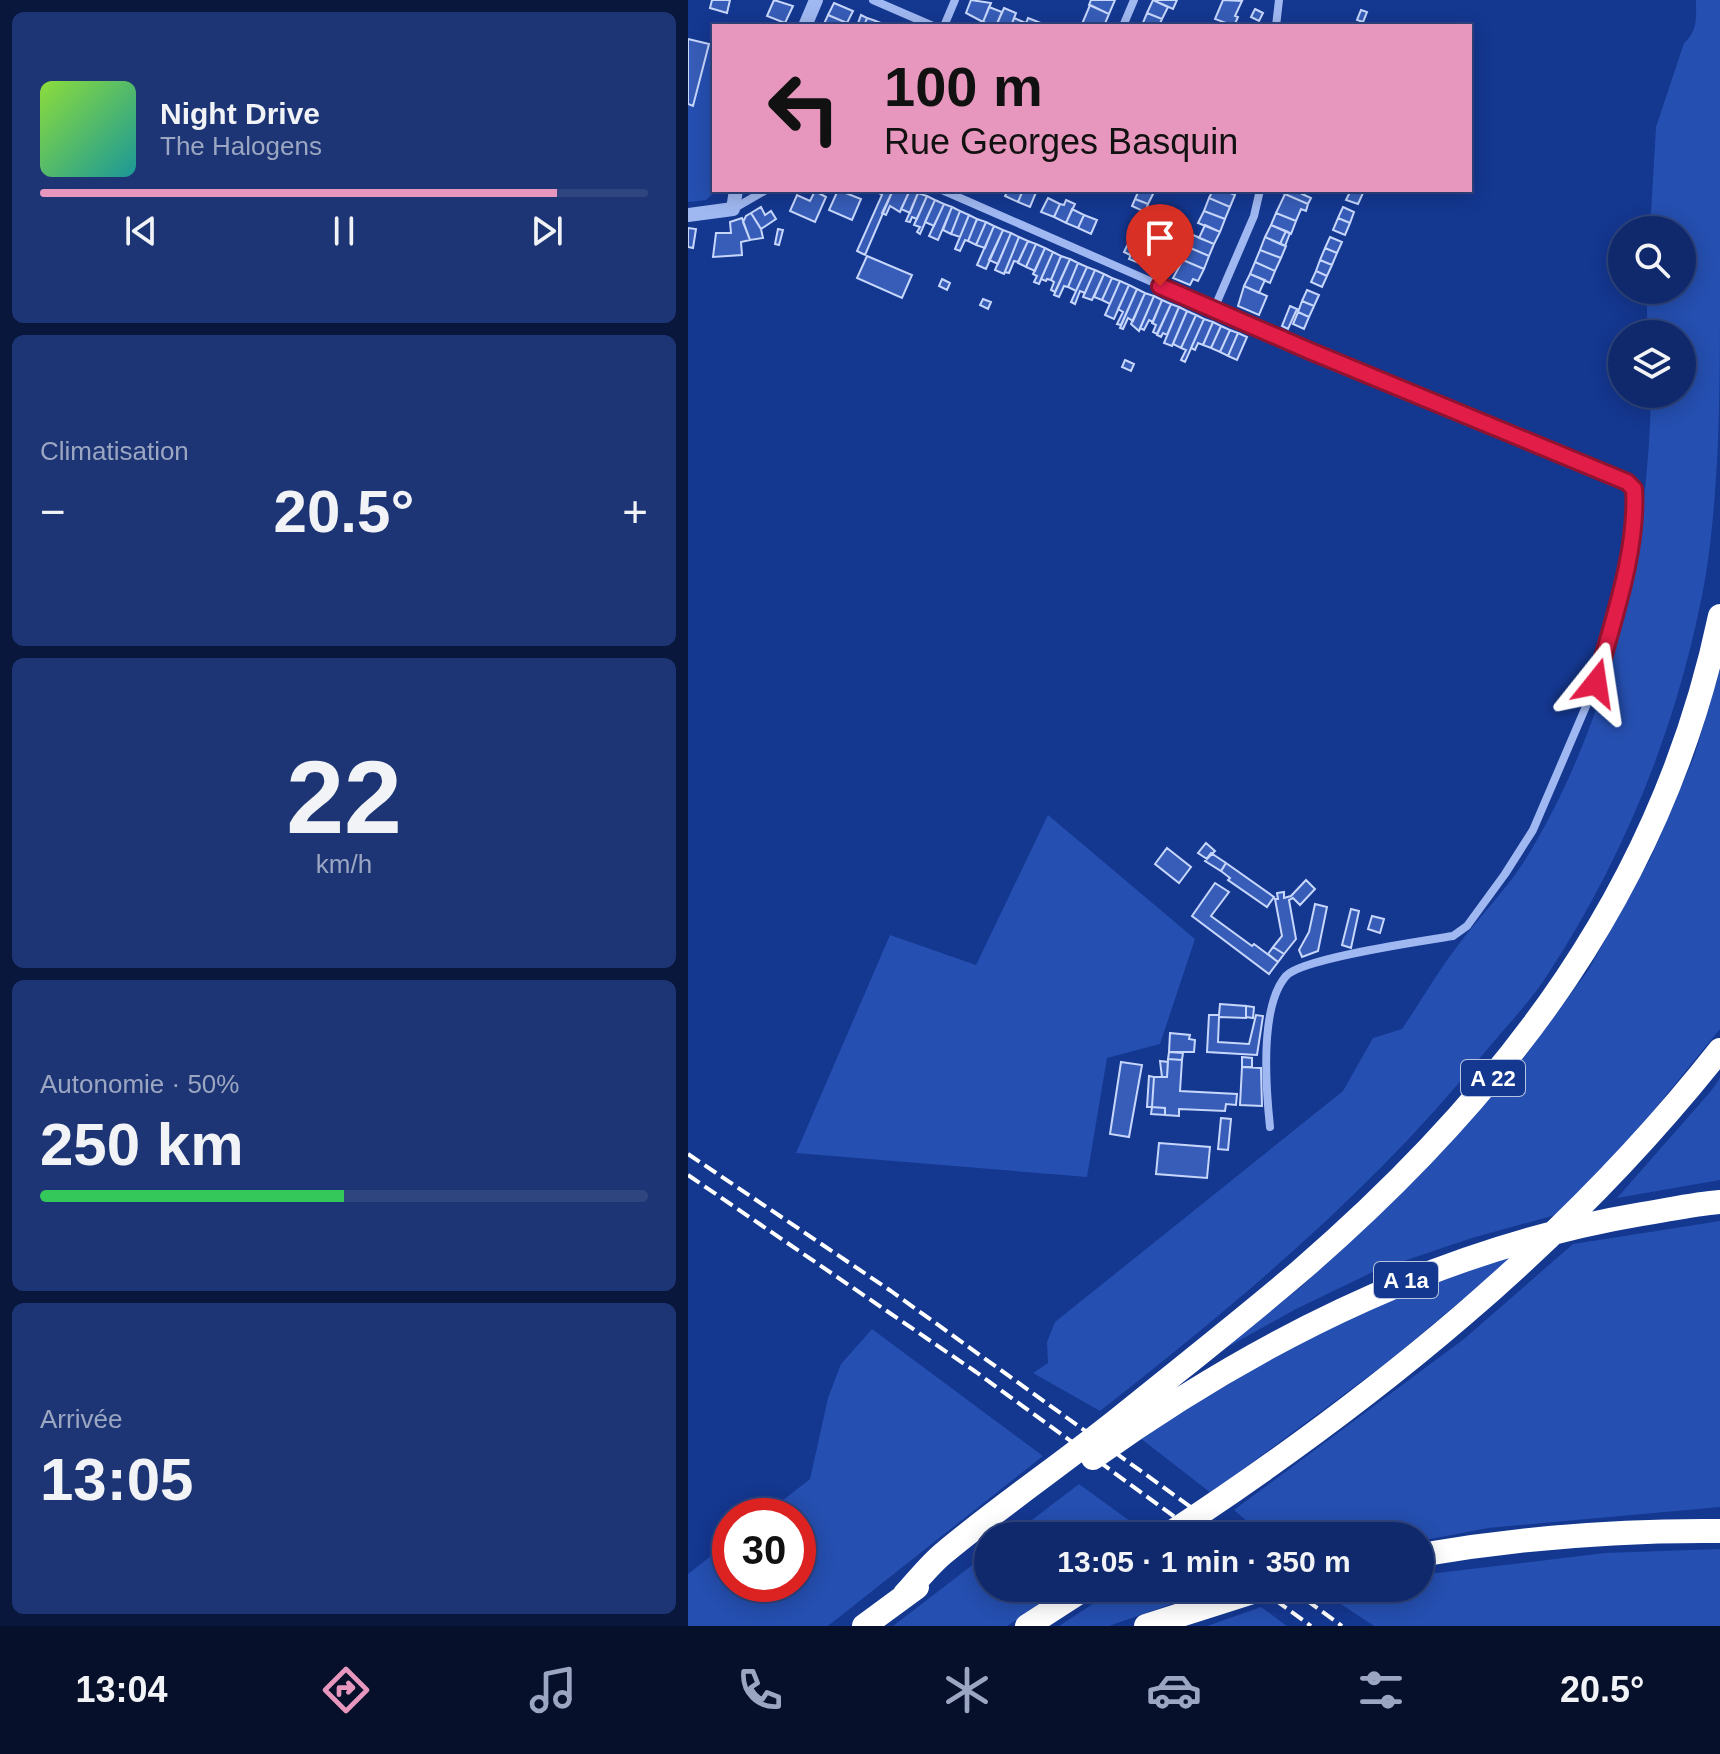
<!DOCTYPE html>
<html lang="fr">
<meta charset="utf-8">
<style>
:root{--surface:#0f296c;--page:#1d3574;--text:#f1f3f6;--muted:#9ba6c2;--line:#2f457f;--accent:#e797bd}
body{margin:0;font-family:Arial,sans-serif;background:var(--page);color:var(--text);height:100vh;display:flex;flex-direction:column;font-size:30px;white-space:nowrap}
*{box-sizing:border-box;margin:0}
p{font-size:26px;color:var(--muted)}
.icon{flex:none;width:44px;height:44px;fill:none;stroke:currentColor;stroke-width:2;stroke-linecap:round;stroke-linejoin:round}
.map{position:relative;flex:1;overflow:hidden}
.details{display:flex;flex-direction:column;gap:12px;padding:12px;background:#08173b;width:688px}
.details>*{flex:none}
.hud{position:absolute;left:24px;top:24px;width:760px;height:168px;border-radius:0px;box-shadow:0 4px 20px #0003,0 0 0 2px var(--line);background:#e797bd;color:#111;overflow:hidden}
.buttons{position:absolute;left:920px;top:216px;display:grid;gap:16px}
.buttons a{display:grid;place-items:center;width:88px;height:88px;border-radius:50%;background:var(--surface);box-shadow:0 4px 20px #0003,0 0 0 2px var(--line);font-size:40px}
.speed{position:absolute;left:24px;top:1498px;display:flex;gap:16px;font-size:40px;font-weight:700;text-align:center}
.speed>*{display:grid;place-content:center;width:104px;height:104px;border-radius:50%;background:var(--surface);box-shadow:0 4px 20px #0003,0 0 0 2px var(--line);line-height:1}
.speed .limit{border:12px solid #d22;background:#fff;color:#111}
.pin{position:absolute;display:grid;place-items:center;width:68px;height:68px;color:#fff;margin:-82px -34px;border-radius:50% 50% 50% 0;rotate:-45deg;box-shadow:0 0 8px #0007}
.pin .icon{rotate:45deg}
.me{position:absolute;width:88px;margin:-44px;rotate:15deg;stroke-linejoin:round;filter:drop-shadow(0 0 6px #0008)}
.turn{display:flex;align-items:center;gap:28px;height:168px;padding:0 40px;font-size:36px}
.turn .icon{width:104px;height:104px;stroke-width:2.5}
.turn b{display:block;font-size:56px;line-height:68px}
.big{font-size:60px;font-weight:800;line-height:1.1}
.details .tile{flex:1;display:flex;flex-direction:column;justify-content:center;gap:12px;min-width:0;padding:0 28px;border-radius:12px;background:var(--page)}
.details .dial{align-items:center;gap:0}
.dial b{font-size:104px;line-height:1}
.song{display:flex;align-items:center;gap:24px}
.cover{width:96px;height:96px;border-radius:12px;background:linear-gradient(135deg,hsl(90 70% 55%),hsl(180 70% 35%))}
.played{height:8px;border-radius:4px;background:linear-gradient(90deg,var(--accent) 85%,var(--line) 85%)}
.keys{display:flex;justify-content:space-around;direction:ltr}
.heat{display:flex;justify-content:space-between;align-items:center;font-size:44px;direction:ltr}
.charge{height:12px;border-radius:6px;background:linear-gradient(90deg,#34c759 50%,var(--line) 0)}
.trip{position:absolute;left:286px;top:1522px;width:460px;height:80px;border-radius:40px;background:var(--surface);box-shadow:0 4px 20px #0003,0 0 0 2px var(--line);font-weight:800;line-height:80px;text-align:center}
.tab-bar{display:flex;height:128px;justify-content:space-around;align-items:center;background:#06102b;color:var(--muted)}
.tab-bar .icon{width:56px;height:56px}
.tab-bar .active{color:var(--accent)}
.tab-bar b{font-size:36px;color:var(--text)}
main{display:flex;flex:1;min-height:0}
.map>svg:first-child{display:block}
.green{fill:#254fb0}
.building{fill:#375db8;stroke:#c7d7fc;stroke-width:2}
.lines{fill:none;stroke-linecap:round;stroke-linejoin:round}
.minor{stroke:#a0b8f1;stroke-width:8}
.tertiary{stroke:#a0b8f1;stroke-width:14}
.motorway{stroke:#fff;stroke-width:24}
.rail{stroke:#fff;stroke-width:4;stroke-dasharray:14 6;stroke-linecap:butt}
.route-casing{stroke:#92132f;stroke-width:20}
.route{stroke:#e11d48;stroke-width:14}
.labels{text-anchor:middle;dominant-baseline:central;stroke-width:8;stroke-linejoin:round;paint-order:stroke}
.shield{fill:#143790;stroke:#b8c3de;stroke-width:2}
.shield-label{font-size:22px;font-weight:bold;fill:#fff}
</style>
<main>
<section class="details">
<div class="tile">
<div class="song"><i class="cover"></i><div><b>Night Drive</b><p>The Halogens</p></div></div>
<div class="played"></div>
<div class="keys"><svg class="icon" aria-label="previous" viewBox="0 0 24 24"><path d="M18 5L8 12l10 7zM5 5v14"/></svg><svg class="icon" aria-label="pause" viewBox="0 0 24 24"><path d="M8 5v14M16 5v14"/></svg><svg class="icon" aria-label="next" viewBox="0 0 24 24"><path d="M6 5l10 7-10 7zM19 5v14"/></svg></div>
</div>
<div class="tile"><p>Climatisation</p>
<div class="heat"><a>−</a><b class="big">20.5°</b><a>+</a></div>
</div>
<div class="tile dial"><b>22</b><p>km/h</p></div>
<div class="tile"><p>Autonomie · 50%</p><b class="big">250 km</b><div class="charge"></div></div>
<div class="tile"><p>Arrivée</p><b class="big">13:05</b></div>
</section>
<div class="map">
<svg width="1032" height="1626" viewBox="0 0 1032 1626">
<rect width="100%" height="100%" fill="#143790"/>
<path class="green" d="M1008,0H1032C1032,99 1032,197 1032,296C1032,389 1032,482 1018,574C993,717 938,856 858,977C840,1004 817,1028 796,1053C685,1190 551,1302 412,1411L345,1373L360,1363L359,1342L367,1322L655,1091L685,1038L714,1029C733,1001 750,971 771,944C793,915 820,888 839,857C922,720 960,554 963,394H994V334H959V290H994V230H962L968,127L996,43C1010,31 1008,17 1008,0Z
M24,35L26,36V190H29L18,200L0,202V104L5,105Z
M1032,669V1029L940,1142L871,1214L784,1238L689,1270L608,1309L529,1353L613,1287L695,1207L826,1071L901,969L963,857L1006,757Z
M360,815L507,939L472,1044L419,1058L399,1177L108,1153L202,935L288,965Z
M1032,1078V1180L929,1198L1023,1091Z
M1032,1221V1507L800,1528L732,1541V1536H576L546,1510L776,1339L885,1244Z
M831,1252L701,1361L523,1493L452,1438C493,1412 534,1383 577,1360C657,1315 744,1282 831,1252Z
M184,1329L355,1456L140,1626H0V1574L42,1541V1584H110V1516H75L122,1479L140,1398L153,1364Z
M391,1484L461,1535L323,1536Z
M1032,1549V1626H686L633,1591L649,1588H732V1575L917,1553Z
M300,1553V1588H378L319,1626H205Z
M429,1588H529L421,1626H371Z
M573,1607L599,1626H519Z"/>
<path class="building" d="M24,0H42L39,13L22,8Z
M86,0L105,6L97,23L79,16Z
M283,0L303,3L295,22L278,13Z
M403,0H427L421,14L401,5Z
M465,0L480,7L474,19L459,13Z
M465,0H489L485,9Z
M535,0L554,1L547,16L550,17L546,26L527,19Z
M146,3L165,11L159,23L140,15Z
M402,5L421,14L416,26L394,24Z
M301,7L314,12L308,26L295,22Z
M316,8L328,13L323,26H308Z
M567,9L575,13L571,21L563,17Z
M673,10L679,12L675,22L669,20Z
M459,13L474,19L471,26L454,25Z
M140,15L159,23V26H135Z
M173,15L179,18L176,26H169Z
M179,18L185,20L198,25L176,26Z
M326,18L338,23L337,26H323Z
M340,18L353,23L352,26H337Z
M0,39L21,44L5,106L0,104Z
M150,190L173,199L164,220L141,210Z
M186,190H205L177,255L169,251L194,195Z
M205,190H222L212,212L202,206L198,215L194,213Z
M222,190L230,193L222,213L213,209Z
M320,190H335L330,202L317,196Z
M335,190H349L342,207L330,202Z
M451,190L466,192L460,204L447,199Z
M525,190H536L547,195L542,207L521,198Z
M593,190H616L614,194L623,198L620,204L592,192Z
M663,190L675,193L670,204L658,200Z
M127,191L138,197L127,222L102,211L109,195L122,201Z
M230,193L239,196L229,219L224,217L222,222L218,221Z
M597,194L620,204L618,211L613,209L608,221L588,213Z
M239,196L247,200L232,234L229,232L232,227L226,225Z
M360,198L372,204L366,217L353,212Z
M521,198L542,207L537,219L516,211Z
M447,199L460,204L457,212L444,206Z
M247,200L256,204L246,226L237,222Z
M378,200L387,204L378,223L366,217L372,204L376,205Z
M256,204L264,207L250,240L241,236Z
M73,207L77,215L83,211L88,219L73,229L63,213Z
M264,207L272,211L263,234L255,230Z
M655,207L666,212L662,223L650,218Z
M384,209L396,215L390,228L378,223Z
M272,211L281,215L272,237L263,234Z
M516,211L537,219L532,232L510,223Z
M63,213L73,229L75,238L62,240L55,222L58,216Z
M588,213L608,221L603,234L583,225Z
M281,215L289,219L280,241L277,240L272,251L267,249Z
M396,215L409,220L403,234L390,228Z
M54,218L62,240L53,242L54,255L25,257L28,233H43L42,222Z
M650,218L662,223L657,235L645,230Z
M289,219L298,222L288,245L280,241Z
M457,221L462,223L457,236L467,240L456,265L441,259Z
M298,222L306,226L297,248L288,245Z
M517,225L532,232L526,244L511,238Z
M583,225L598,231L592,244L577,237Z
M306,226L315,230L298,269L289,265Z
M475,227L482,230L478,238L471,235Z
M0,228L8,229L5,248L0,247Z
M90,229L95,230L91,245L87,244Z
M315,230L323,233L310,264L301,260Z
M598,231L602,233L597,246L592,244Z
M323,233L331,237L316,274L307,270Z
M505,235L526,244L521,256L500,247Z
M331,237L340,241L330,262L326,261L321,273L317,272Z
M577,237L598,246L593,258L572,250Z
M642,237L654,242L649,253L637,248Z
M340,241L348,244L338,267L330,263Z
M348,244L357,248L347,271L338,267Z
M440,244L446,246L442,255L436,252Z
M500,247L521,256L516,269L495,260Z
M357,248L365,252L351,284L346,282L349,276L345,274Z
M637,248L649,253L644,265L632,260Z
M572,250L593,258L587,271L567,262Z
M365,252L373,256L363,280L359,279L358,281L353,279Z
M179,256L224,275L214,298L169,278Z
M373,256L382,259L367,292L363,290L366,282L363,280Z
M382,259L390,263L380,287L376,286L371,297L366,295Z
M495,260L516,269L510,281L505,279L502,285L485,278Z
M632,260L644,265L639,276L628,271Z
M567,262L587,271L582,283L562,274Z
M390,263L399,267L388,291L380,287Z
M399,267L407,270L397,293L392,291L387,304L383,302Z
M407,270L416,274L404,300L395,297Z
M628,271L639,276L634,287L623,282Z
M416,274L424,278L414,300L406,297Z
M562,274L577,280L571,293L556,286Z
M424,278L432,281L422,304L414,300Z
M254,279L262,283L259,290L251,286Z
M432,281L441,285L426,319L417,315Z
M441,285L449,289L433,325L429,324L435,312L430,309Z
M556,286L579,296L571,315L550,306Z
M449,289L457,293L445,321L440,318L435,329L432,328Z
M619,290L631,295L626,306L614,301Z
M457,293L466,296L451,331L443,324Z
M466,296L474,300L465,322L461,320L456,330L452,328Z
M295,299L303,302L300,309L292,305Z
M474,300L483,304L469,334L465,332L468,325L464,323Z
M614,301L626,306L621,317L610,312Z
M483,304L491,307L479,335L475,333L473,337L469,335Z
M602,306L609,309L600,329L594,326Z
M491,307L499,311L484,346L476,343Z
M499,311L508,315L493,348L485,344Z
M610,312L621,317L616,329L605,324Z
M508,315L516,319L497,362L493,360L498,350L493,348Z
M516,319L525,322L515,345L510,343L507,350L503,348Z
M525,322L533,326L523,348L515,345Z
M533,326L542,330L532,352L523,348Z
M542,330L550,333L540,356L532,352Z
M550,333L559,337L549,360L540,356Z
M437,360L446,364L443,371L434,367Z
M518,843L527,851L519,859L510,853Z
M479,848L503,867L491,883L467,864Z
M523,853L538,863L533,871L517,861Z
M538,863L586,897L579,907L540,880L542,878L533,871Z
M618,880L627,889L612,905L605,898L601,900L608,939L596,954L585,947L594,936L587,899H590L589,893L596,892V898L603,896Z
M527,883L541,892L523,916L564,946L566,944L590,962L581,974L504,916Z
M627,904L639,907L630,951L614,957L611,950L621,932Z
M663,909L671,911L663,948L654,945Z
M684,916L696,919L692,933L680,929Z
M585,947L596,954L590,962L580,954Z
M532,1004L558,1006V1018L531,1017L530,1042L561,1044L568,1015L575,1016L569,1055L519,1052L521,1015H531Z
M558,1006L566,1007L565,1018L558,1017Z
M482,1033L502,1035L501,1039L507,1040L506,1052H481Z
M481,1052L495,1053L494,1060L480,1059Z
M554,1057L564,1058V1067H554Z
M480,1059L494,1060L492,1091L549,1094L548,1105L538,1104L537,1111L491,1109V1116L477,1115V1108L464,1107L466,1077H479Z
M472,1061L480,1062L479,1077H474Z
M433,1062L454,1065L441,1137L422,1134Z
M554,1067L573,1068L574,1106L552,1105Z
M461,1076L466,1077L464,1107H459Z
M464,1107L477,1108V1115L463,1114Z
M533,1118L543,1119L540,1150L530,1149Z
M471,1143L522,1147L519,1178L468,1174Z"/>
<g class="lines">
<path class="minor" d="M185,0L245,26
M256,26L267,0
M435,26L446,0
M588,26L591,0
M254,190L622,351L939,482L946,489L941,548L908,683L845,830L817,874L779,926L765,936C735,941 614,958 598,976C571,1007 578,1089 582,1127
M45,209L78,190
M526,309L566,216L572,190"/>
<path class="tertiary" d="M117,26L128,0
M0,215L45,209L48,190"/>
<path class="motorway" d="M405,1458C570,1340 752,1248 954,1214C980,1210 1006,1204 1032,1202
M478,1536C684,1401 878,1245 1032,1050
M732,1555C831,1538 931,1530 1032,1531
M217,1594C230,1580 242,1564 257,1552C316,1503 380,1460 439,1412C497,1365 556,1319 612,1271C819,1092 975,888 1032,616
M176,1626L229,1587
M339,1626L398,1588
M458,1626L577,1588"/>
<path class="rail" d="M0,1154L203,1291L543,1536
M0,1175L288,1372L513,1536
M571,1588L623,1626
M602,1588L654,1626"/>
</g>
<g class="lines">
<g class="route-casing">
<path id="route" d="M472,286L622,351L939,482L946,489C950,551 924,623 908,683"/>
</g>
<use href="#route" class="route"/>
</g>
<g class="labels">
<g class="shield">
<rect x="773" y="1060" width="64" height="36" rx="6"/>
<rect x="686" y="1262" width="64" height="36" rx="6"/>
</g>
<g class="shield-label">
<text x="805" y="1078">A 22</text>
<text x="718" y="1280">A 1a</text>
</g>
</g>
</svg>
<div class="buttons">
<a><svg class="icon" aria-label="search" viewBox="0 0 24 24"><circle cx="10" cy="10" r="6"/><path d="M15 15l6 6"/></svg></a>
<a><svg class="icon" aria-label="layers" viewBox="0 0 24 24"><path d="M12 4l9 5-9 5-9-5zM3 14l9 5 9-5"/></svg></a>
</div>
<div class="speed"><div class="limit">30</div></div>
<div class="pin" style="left:472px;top:286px;background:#d93025"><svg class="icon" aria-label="arrive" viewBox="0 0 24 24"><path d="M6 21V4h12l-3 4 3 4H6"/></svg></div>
<svg class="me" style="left:908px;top:683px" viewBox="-20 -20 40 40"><path d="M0-17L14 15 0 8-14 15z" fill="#e11d48" stroke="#fff" stroke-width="4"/></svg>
<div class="trip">13:05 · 1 min · 350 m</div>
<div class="hud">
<div class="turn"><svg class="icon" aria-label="left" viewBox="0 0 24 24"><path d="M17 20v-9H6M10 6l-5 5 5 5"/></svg><div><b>100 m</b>Rue Georges Basquin</div></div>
</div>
</div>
</main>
<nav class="tab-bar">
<b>13:04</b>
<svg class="icon active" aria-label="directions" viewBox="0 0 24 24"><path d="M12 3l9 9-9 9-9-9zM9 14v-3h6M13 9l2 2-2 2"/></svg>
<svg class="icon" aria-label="music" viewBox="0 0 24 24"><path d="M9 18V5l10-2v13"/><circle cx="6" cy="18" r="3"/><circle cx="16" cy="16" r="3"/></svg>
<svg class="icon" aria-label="phone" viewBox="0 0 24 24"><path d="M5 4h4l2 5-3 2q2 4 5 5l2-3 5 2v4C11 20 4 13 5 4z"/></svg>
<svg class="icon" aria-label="climate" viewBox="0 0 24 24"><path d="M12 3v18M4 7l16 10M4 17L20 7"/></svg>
<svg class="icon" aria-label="car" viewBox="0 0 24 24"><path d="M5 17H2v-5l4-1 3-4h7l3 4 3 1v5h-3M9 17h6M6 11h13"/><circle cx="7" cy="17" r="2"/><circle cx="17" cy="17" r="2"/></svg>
<svg class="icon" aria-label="filters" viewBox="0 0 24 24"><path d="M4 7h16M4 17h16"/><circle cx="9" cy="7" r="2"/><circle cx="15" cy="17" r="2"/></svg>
<b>20.5°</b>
</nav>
